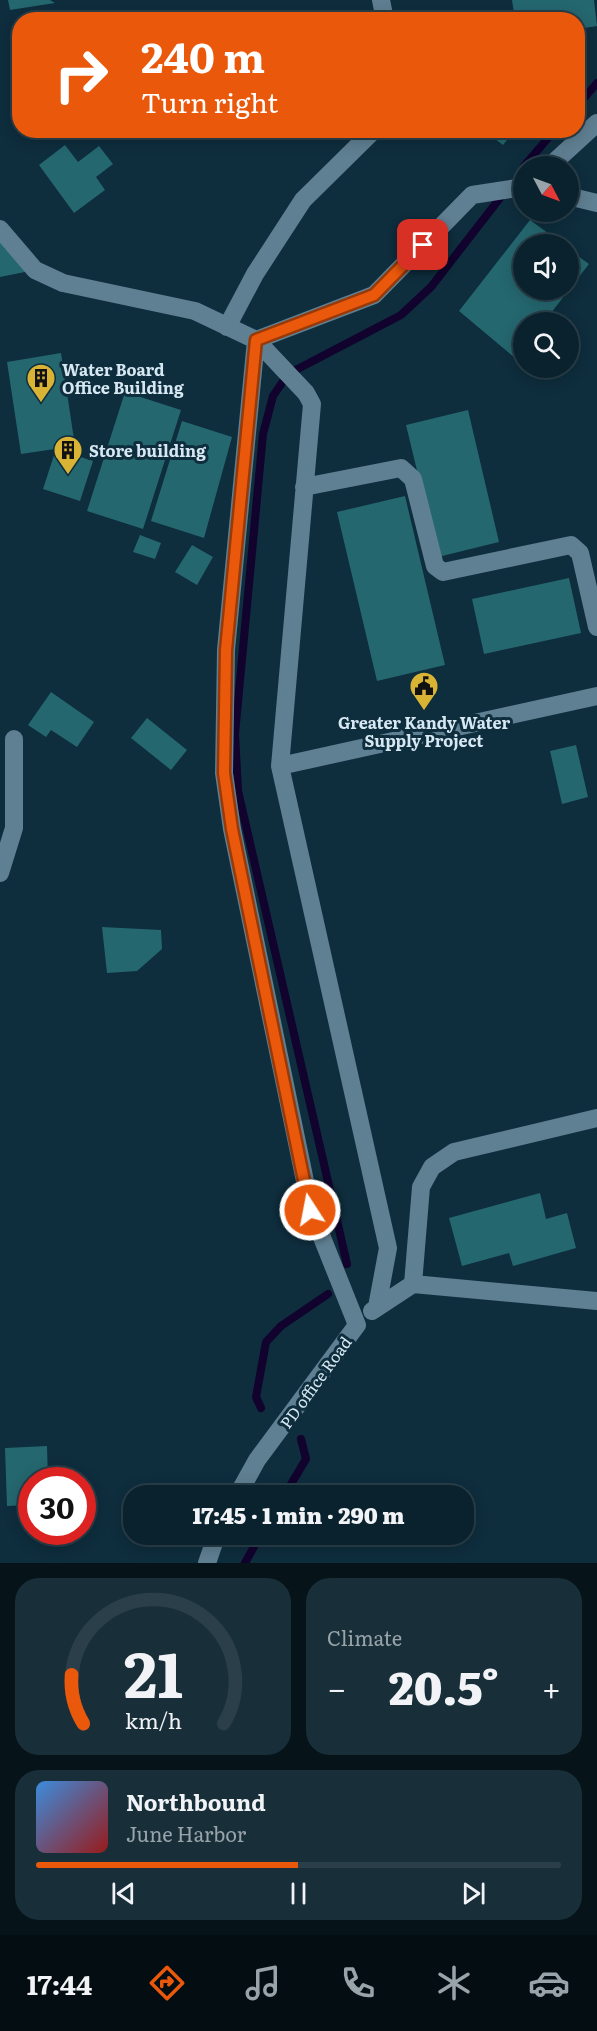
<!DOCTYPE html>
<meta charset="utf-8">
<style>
:root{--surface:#0a222e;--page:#182f3a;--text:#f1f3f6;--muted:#99a4aa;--line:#2a3f4a;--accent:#ea580c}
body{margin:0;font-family:Literata,serif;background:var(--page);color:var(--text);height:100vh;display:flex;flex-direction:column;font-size:22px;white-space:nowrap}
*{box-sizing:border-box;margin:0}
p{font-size:20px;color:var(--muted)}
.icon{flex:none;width:33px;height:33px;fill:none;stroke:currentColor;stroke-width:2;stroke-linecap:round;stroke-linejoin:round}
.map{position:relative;height:1563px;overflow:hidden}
.panel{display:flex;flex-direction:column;gap:15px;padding:15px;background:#061319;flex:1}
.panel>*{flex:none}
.guide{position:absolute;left:12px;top:12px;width:573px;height:126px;border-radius:24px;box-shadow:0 3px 15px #0003,0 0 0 2px var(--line);background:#ea580c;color:#fff;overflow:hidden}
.needle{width:39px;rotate:131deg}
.tools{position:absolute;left:513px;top:156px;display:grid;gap:12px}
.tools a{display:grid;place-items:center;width:66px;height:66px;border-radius:50%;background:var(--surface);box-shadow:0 3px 15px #0003,0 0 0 2px var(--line);font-size:30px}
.speed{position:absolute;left:18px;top:1467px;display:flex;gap:12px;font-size:30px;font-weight:700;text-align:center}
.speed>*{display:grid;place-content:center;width:78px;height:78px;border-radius:50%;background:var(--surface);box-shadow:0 3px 15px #0003,0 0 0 2px var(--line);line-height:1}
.speed .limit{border:9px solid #d22;background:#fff;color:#111}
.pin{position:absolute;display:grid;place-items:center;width:51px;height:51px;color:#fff;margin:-26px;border-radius:12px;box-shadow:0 3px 9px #0006}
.me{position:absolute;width:66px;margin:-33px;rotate:349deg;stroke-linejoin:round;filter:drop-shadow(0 0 4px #0008)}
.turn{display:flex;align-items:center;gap:21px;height:126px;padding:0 30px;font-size:27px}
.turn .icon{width:78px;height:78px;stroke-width:2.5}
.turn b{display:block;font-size:42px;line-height:51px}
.big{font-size:45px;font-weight:800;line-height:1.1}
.panel .widget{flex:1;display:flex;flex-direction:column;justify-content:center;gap:9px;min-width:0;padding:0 21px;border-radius:24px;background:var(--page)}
.panel .dial{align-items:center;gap:0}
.dial svg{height:156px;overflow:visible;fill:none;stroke:var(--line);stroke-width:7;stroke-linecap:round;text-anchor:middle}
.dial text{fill:var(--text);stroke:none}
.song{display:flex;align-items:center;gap:18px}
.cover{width:72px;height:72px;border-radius:9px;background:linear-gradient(135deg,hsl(210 70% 55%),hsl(0 70% 35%))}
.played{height:6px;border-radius:3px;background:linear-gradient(90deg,var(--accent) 50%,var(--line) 50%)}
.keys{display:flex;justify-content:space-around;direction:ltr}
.heat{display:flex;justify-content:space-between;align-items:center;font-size:33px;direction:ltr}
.panel .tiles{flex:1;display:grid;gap:15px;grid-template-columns:1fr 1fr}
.widget:last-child{grid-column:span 2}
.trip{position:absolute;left:123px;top:1485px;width:351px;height:60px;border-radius:24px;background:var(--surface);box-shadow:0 3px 15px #0003,0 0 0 2px var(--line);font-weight:800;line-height:60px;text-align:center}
.tabs{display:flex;height:96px;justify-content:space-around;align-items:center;background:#040e12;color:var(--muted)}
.tabs .icon{width:42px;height:42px}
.tabs .selected{color:var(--accent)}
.tabs b{font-size:27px;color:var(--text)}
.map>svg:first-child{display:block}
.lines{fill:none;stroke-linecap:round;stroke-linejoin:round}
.stream{stroke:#11022e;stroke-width:8}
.building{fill:#25676f}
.minor{stroke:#5f7f92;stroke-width:18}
.route-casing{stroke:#983908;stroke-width:15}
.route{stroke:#ea580c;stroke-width:10}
.labels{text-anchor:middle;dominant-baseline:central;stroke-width:6;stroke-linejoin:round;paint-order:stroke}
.poi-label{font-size:16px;font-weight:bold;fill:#d7e8f3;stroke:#0e2d3d;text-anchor:start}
.street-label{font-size:16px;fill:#d7e8f3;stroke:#0e2d3d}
</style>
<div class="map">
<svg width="597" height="1563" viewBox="0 0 597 1563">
<rect width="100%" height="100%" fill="#0e2d3d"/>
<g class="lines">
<path class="stream" d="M578,105L597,83
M524,166L555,130
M347,1264L238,791L235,734L263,434L273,396L288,374L401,315L431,287L500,198
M261,1408L256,1397L266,1342L281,1326L328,1294
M284,1496L306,1459L301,1439
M245,1563L261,1534"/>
</g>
<path class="building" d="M8,0H50L55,3L10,10Z
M512,0H594L597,26L578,29V20H515Z
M484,130H515L503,145Z
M65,145L78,162L99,146L113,164L96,177L105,190L74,213L39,165Z
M530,220L563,244H524V290H568V249L589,264L544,322H524V347L515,358L459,311Z
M0,229L35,270L0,277Z
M61,353L75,446L21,454L7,362Z
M125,392L181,410L143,529L87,511Z
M468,410L499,542L438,557L406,425Z
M182,421L232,437L204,538L151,521Z
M56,449L93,461L80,501L43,489Z
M405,496L445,665L377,681L337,512Z
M140,535L161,543L155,559L133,552Z
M192,545L213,557L197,585L175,572Z
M569,578L581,633L484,654L472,599Z
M51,692L94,722L77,747L51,730L46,737L28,725Z
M147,718L187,750L171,770L131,738Z
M576,745L588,797L562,804L550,751Z
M102,927L161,930L162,949L137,971L107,973Z
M540,1193L546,1219L567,1213L576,1248L513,1266L509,1253L462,1266L449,1218Z
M47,1446L48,1480H32V1505L7,1506L5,1448Z"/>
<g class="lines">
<path class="minor" d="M381,0L385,20
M550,166L597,123
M568,196L597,203
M0,229L35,270L63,283L195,311L256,340L306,393L312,404L280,766L388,1248L377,1307
M227,327L255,274L303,200L374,130
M256,340L374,295L472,195L524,187
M304,487L401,468L413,479L435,566L443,572L571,545L580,553L597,627
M280,766L597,696
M0,873L14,828V739
M413,1284L597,1301
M372,1311L413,1284L421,1187L432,1167L454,1152L597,1118
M237,1496L257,1460L357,1325L311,1210L232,829L224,773L226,650L256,340
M207,1563L217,1534"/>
</g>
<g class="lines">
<g class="route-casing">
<path id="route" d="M310,1210L232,829L224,773L226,650L256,340L374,295L423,245"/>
</g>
<use href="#route" class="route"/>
</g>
<defs>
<g id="building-pin" transform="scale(1.5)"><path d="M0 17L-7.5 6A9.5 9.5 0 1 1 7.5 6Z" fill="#d9b334" stroke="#0e2d3d"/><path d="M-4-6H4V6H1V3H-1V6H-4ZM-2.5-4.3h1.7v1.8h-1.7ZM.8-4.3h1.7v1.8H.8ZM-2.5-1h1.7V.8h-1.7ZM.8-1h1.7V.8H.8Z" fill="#111"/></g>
<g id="civic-pin" transform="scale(1.5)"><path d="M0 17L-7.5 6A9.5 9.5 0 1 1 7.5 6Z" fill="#d9b334" stroke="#0e2d3d"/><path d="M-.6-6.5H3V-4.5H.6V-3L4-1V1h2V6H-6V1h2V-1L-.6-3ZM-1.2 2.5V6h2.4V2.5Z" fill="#111"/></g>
</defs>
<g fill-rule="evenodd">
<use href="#building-pin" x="41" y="378"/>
<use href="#building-pin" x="68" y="450"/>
<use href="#civic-pin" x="424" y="686"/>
</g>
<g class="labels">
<g class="poi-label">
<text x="62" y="369">Water Board<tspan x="62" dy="18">Office Building</tspan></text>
<text x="89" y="450">Store building</text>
<text x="424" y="722" text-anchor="middle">Greater Kandy Water<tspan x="424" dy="18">Supply Project</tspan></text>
</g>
<g class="street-label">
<text transform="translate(315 1382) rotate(-54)">PD office Road</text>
</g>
</g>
</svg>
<div class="tools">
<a><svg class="needle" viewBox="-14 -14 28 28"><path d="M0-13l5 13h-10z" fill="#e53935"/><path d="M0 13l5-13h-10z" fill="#99a4aa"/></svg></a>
<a><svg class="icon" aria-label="sound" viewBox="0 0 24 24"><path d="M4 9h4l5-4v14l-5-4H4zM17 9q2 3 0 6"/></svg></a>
<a><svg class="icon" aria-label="search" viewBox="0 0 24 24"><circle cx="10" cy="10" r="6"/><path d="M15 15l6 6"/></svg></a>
</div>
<div class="speed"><div class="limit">30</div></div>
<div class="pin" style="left:423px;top:245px;background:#d93025"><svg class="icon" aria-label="arrive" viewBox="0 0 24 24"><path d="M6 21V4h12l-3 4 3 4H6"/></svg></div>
<svg class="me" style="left:310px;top:1210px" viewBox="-20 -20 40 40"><circle r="17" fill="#ea580c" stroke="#fff" stroke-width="3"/><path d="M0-11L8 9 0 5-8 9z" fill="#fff"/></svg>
<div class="trip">17:45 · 1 min · 290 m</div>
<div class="guide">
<div class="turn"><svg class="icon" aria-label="right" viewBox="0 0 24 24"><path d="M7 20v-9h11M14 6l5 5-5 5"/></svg><div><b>240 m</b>Turn right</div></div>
</div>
</div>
<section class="panel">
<div class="tiles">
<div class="widget dial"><svg viewBox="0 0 100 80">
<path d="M14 69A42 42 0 1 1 86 69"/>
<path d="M14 69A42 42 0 0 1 8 44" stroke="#ea580c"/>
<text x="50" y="56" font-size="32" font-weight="700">21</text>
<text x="50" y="72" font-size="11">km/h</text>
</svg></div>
<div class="widget"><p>Climate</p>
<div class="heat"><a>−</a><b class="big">20.5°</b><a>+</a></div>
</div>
<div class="widget">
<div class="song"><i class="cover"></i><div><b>Northbound</b><p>June Harbor</p></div></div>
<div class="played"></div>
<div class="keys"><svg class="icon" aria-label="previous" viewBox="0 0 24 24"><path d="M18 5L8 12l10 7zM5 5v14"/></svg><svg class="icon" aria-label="pause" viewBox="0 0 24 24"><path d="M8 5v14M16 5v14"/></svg><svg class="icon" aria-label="next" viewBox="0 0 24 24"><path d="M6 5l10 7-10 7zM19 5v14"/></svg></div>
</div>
</div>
</section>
<nav class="tabs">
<b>17:44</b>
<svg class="icon selected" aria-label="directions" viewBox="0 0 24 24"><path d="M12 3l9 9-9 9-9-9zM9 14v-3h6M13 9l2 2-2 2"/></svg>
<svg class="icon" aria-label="music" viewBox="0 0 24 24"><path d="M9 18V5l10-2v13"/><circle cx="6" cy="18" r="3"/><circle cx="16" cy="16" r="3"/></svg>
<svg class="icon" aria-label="phone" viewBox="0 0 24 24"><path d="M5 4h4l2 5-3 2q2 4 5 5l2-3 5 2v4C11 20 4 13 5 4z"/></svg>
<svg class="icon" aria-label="climate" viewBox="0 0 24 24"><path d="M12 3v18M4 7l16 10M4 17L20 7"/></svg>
<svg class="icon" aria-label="car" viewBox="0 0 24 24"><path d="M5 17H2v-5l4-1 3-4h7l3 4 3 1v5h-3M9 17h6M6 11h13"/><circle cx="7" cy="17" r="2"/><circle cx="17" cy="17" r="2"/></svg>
</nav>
